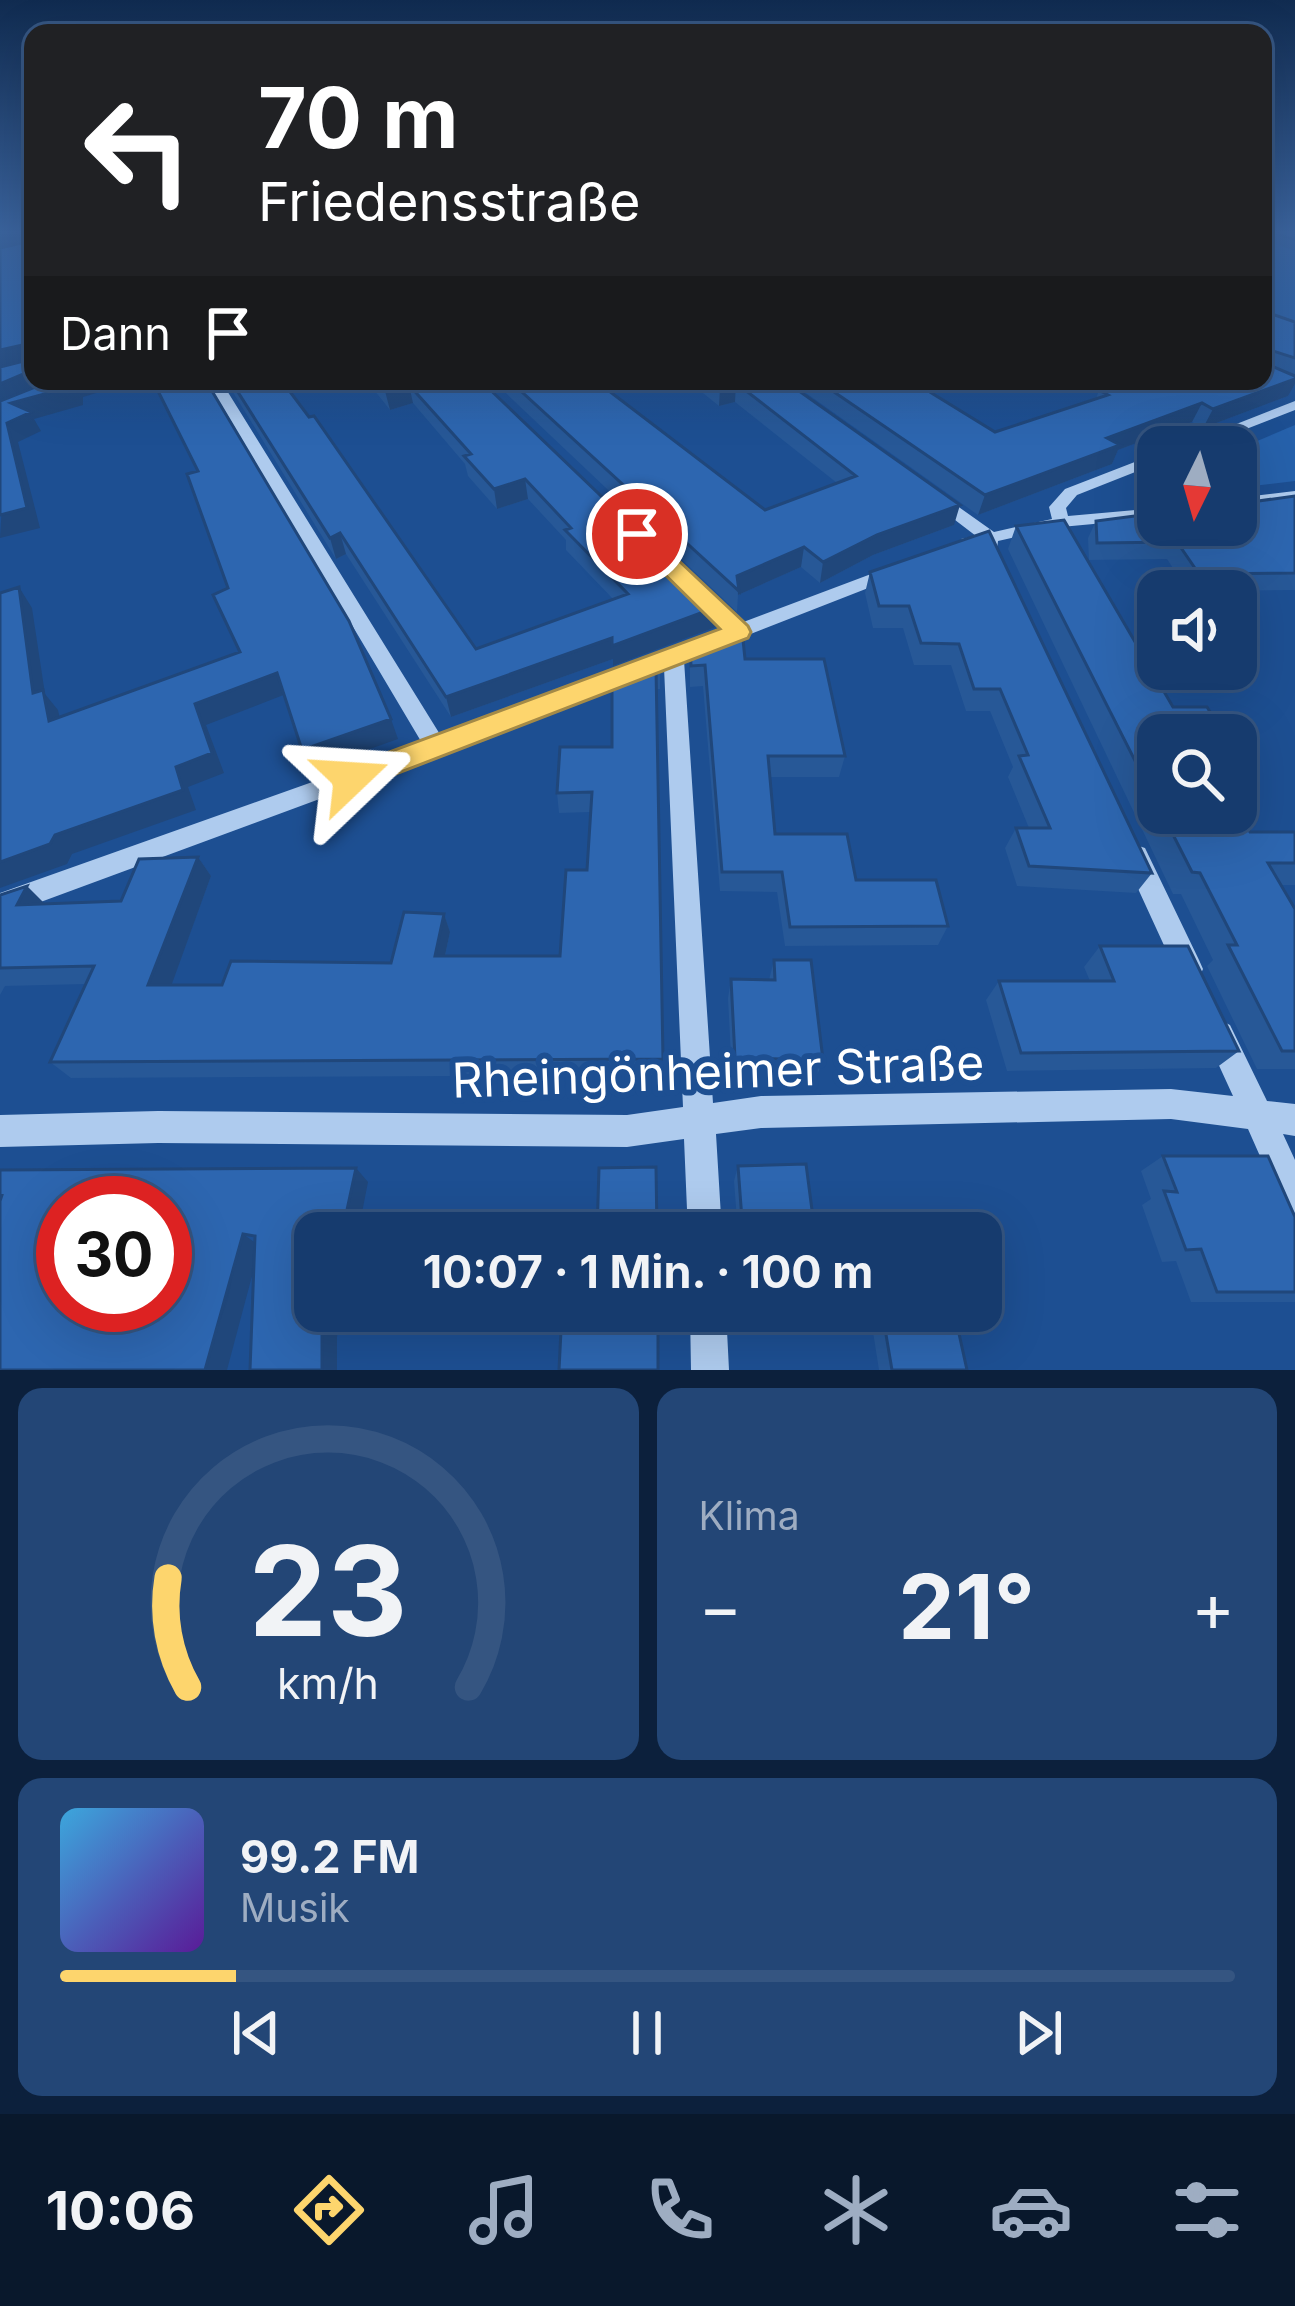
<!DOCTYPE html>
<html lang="de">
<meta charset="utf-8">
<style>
:root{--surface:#163b6e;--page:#234676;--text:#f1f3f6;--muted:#9eadc2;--line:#355581;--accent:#fdd56d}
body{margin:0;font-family:Inter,sans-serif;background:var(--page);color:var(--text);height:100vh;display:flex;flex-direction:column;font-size:45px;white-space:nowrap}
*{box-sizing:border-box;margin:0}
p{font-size:39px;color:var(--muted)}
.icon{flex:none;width:66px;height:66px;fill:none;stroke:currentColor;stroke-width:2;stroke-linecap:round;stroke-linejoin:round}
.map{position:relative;height:1370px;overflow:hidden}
.sheet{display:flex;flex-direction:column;gap:18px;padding:18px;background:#0c203c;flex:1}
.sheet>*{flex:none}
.banner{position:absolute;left:24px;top:24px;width:1248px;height:366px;border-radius:24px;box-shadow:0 12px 48px #0002,0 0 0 3px var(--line);background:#202124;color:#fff;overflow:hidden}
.needle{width:78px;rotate:185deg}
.fabs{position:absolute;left:1137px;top:426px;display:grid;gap:24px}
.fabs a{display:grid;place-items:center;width:120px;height:120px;border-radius:24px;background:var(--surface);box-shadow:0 12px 48px #0002,0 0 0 3px var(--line);font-size:60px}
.speed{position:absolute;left:36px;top:1176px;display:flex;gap:24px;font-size:60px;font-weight:700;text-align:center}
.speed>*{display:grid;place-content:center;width:156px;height:156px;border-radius:50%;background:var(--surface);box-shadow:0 12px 48px #0002,0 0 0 3px var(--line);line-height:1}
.speed .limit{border:18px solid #d22;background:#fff;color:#111}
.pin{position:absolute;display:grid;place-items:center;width:102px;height:102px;color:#fff;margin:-51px;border:6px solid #fff;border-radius:50%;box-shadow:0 3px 12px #0007}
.me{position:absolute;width:132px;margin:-66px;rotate:70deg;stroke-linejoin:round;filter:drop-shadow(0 0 9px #0008)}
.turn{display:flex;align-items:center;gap:42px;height:252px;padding:0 36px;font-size:54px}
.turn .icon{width:156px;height:156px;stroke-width:2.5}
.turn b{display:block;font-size:84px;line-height:102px}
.then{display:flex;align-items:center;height:114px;padding:0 36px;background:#0003;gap:24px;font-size:45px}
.big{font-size:90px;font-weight:700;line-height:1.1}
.sheet .tile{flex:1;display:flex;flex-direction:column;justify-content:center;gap:18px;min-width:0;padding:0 42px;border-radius:24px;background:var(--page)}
.sheet .dial{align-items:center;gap:0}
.dial svg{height:312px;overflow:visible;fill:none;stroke:var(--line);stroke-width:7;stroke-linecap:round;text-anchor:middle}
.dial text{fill:var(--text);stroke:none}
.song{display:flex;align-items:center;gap:36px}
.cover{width:144px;height:144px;border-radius:18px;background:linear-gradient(135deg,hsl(200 70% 55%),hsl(270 70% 35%))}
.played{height:12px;border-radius:6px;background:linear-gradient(90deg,var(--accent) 15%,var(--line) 15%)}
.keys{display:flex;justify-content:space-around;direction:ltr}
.heat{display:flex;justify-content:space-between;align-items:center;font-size:66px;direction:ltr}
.sheet .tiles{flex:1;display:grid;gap:18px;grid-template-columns:1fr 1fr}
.tile:last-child{grid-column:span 2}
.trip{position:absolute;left:294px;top:1212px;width:708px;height:120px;border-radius:24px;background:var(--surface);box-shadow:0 12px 48px #0002,0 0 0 3px var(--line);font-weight:700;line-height:120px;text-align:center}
.dock{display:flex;height:192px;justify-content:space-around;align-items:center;background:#09182c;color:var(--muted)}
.dock .icon{width:84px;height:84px}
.dock .selected{color:var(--accent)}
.dock b{font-size:54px;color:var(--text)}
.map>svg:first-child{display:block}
.green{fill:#2661ab}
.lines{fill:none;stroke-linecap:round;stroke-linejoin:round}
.minor{fill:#aecbee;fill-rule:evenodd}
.wall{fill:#275897}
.shaded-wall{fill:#20477b}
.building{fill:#2d66b0;stroke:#20477b;stroke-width:3;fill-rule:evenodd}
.route{fill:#fdd56d;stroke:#a48a47;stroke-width:3}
.labels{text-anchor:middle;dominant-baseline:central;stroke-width:12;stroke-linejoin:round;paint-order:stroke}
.near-street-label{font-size:48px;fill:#fff;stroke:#1d4f92}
</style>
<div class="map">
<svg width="1295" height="1370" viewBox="0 0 1295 1370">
<rect width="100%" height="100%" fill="#1d4f92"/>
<path class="green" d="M1263,230H1295V341L1263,334Z
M1295,425V481L1236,488V450Z"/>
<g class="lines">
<path class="minor" d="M207,381H221L441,736L887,568H899L902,572L899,576L684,660L713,1103L761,1096L1171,1089L1233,1096L1205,1035L1210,1025L1220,1020L1230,1025L1267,1101L1295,1104V1136L1283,1134L1295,1160V1213L1283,1208L1248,1129L1171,1119L761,1128L716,1134L722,1233H688L684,1139L627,1147L158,1143L0,1147V1115L158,1111L627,1115L683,1107L664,667L444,753L0,917V893L422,743Z
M1295,401V410L1200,447H1178Z
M1158,453V463L1077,495L1066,508L1068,516L1158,508V518L1061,527L998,541L997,549L991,550L982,545L961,547V539L976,536L925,497L927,493H939L994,532L1052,519L1049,507L1065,489Z
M1295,491V501L1236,508V498Z
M1136,845L1145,848L1199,960L1203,969L1199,978L1189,982L1179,978L1123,856L1127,848Z
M690,1311H726L729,1370H691Z"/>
</g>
<path class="wall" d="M1263,230H1295V251L1263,239Z
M1263,311L1295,323V384L1288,396L1203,428L1192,422L1118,450L1112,464L978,515L789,381H912L995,432L1096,399L1099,390L1103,389L1088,381H1263Z
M226,381H282L476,649L613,599L566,550V540L528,499L497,509L468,476L465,464L413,403L390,410L367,381H481L717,607L716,627L613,666V659L451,717L346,554L336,559Z
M493,381H596L765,510L837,483L735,402L719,406L688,381H785L954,525L873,555L820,583L801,567L738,595L737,612Z
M1295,496V590L1188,591L1167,559L1089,560L1088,538L1096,521Z
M1016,526L1158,735V813H1236L1250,832H1295V885H1281L1295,909V1069H1257L1207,966L1213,960L1181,894H1173L1008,549Z
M989,531L1152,873L1136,893L1017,886L1005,848L1016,828H1029L1008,777L1013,767L990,711H966L951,665H914L903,628H873L865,593L870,572Z
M690,641L745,659L845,756L839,777H769L775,834L856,880L948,926L938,945L785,946L777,892L720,891L703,686L690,687Z
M660,653V689H656L662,1075L71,1078L50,1062L86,984L5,986L0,995V895L46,904L121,901L198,857L211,876L171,985H222L391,963L444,914L450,932L445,956H560L587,870L591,812L559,813L557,793L612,747Z
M1100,946L1239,1051L1216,1068L1007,1071L986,1000L999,981H1090L1084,967Z
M774,960L823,1060L816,1078L732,1076L728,998L731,979L769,980Z
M1163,1156L1295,1217V1302H1191L1176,1261L1162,1262L1142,1205L1151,1199L1141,1171Z
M738,1166L815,1233H738L734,1181Z
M521,1311H658L523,1315Z
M744,1311H820L816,1316L744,1317Z
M880,1311H954L967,1370H879L871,1319Z"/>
<path class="shaded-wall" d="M15,230H26L32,244L0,251V234Z
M22,345L32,363L0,371V350Z
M33,370V381H61L0,407V384Z
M1295,379V384L1288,396L1203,428L1213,409Z
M74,381H137L83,397V405L34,419L41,431L18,442L40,528L0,538L7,423L11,403Z
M736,383L735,402L719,406L720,388Z
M409,385L413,403L390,410L385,391Z
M1202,403L1192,422L1118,450L1112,464L978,515L985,495L1107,438Z
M525,479L528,499L497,509L494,489Z
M960,505L954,525L873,555L820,583L823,562L877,535Z
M340,533L346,554L336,559L330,538Z
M804,547L801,567L738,595L737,576Z
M19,587L32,608L45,694L58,710L65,742L49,721L33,693Z
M717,607L716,627L613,666V659L451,717L446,697L612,638Z
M277,673L286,694L206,725L224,773L188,787L196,810L72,854L67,864L0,888V862L55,835L176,767L195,704Z
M391,719L398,739L311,770L302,750Z
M198,857L211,876L165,1003L148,985Z
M27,886L46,905H17Z
M444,914L450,932L441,974L435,956Z
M356,1168L368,1182L358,1233H342Z
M243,1234L260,1246L227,1370H205Z
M326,1311H342L337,1337V1370H322V1329Z"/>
<path class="building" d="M27,230H33V370L0,384V367L24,361L28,349L22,345L0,350V248L26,242L30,232Z
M1267,230H1295V240Z
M1263,311L1295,322V358L1270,350L1269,365L1295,376V379L1213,409L1202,403L1107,438L1120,445L985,495L818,381H912L995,432L1108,395L1099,390L1126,381H1263Z
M50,381H74V386L11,403L31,412L7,423L27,508L0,515V401Z
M153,381H206L349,621L391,719L302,750L277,673L195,704L212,753L176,767L183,790L55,835L50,844L0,862V593L19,587L33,693L43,690L49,721L240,652L213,595L228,588L187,474L198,471Z
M231,381H282L309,417L314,416L476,649L628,594L565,530L571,528L525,479L494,489L464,456L471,454L409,385L385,391L377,381H481L717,607L612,646V638L446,697L340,533L330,538Z
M510,381H596L765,510L856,476L736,383L720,388L712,381H785L960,505L877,535L823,562L804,547L737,576L739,591Z
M1295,496V573L1199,574L1177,542L1097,543L1096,521L1158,513V525H1236V504Z
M1064,520L1173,707H1207L1224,735H1158V806L1016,526Z
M989,531L1152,873L1029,866L1016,828H1050L1019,756L1028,755L1000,689H974L959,644L921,643L909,606H879L870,572Z
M741,621L745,659H824L845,756H768L775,834H847L856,880H936L948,926L790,927L782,872H722L705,665L691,666L690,641Z
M660,653L661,668H656L663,1059L50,1062L94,966L0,968V895L27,886L17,905L121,901L139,859L198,857L148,985H222L231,961L391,963L404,912L444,914L435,956H560L566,870H587L592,792L557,793L560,747H612V671Z
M1236,807L1250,832H1295V863H1268L1295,909V1051H1282L1228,945H1237L1200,873L1192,872L1162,813H1236Z
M1100,946H1188L1239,1051L1021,1053L999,981H1114Z
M774,960H811L823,1060L735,1058L731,979L775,980Z
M1163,1156H1268L1295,1217V1292H1217L1201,1249L1186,1250L1164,1191L1177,1192Z
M806,1164L815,1233H743L738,1166Z
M656,1167L657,1233H597L599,1168Z
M356,1168L342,1233H315V1311H326L322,1329V1370H250L255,1236L243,1234L205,1370H0V1201L2,1195L0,1194V1170ZM63,1203H165V1305H63Z
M562,1311H658V1370H559Z
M882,1311H954L967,1370H892Z"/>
<linearGradient id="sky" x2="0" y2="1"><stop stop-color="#102b50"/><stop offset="0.55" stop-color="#3a639d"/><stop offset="1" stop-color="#3a639d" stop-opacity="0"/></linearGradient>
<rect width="1295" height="422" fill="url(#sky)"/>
<path class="route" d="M637,528L645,529L748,626L751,632L748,638L362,787H341L336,778L341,770L720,629L629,539L626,534Z"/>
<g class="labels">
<g class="near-street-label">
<text transform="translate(718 1071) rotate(-2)">Rheingönheimer Straße</text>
</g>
</g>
</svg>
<div class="fabs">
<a><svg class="needle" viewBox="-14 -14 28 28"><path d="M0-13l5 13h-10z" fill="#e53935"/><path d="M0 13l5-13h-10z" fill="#9eadc2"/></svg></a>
<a><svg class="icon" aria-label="sound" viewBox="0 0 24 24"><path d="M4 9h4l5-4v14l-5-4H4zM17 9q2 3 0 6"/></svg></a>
<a><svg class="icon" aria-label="search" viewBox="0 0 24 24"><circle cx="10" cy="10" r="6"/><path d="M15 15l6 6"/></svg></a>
</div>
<div class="speed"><div class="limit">30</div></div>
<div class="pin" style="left:637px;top:534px;background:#d93025"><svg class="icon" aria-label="arrive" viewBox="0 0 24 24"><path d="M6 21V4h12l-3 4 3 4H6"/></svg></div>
<svg class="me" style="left:351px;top:778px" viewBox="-20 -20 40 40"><path d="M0-17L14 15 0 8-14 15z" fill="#fdd56d" stroke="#fff" stroke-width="4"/></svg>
<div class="trip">10:07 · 1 Min. · 100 m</div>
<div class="banner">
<div class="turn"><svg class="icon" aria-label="left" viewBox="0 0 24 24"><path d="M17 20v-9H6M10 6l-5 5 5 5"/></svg><div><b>70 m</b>Friedensstraße</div></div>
<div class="then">Dann<svg class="icon" aria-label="arrive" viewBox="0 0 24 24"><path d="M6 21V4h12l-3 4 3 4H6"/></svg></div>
</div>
</div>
<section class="sheet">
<div class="tiles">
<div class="tile dial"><svg viewBox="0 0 100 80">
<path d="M14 69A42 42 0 1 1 86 69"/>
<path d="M14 69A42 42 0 0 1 9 41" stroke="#fdd56d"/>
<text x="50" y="56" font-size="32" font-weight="700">23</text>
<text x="50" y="72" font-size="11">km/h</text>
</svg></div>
<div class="tile"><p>Klima</p>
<div class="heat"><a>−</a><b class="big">21°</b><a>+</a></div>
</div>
<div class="tile">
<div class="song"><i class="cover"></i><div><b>99.2 FM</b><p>Musik</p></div></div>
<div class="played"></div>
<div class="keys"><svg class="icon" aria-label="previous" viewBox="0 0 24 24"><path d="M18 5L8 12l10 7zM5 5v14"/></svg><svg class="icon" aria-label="pause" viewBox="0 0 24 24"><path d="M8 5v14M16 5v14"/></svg><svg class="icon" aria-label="next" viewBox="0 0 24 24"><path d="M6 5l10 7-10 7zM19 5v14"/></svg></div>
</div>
</div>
</section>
<nav class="dock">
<b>10:06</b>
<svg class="icon selected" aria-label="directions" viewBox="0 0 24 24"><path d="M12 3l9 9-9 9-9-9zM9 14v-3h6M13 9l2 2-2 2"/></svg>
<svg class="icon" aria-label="music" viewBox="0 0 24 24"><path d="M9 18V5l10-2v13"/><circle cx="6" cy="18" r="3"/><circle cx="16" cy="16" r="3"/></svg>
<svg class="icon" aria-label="phone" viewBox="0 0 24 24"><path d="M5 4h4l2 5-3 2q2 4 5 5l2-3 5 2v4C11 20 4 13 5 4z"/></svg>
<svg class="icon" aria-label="climate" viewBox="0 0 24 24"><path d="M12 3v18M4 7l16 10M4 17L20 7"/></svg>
<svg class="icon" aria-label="car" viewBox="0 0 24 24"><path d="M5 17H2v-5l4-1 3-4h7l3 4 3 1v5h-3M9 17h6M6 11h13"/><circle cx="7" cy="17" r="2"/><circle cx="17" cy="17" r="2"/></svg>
<svg class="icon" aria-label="filters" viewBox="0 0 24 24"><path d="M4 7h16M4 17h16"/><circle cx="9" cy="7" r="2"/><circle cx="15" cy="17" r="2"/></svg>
</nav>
